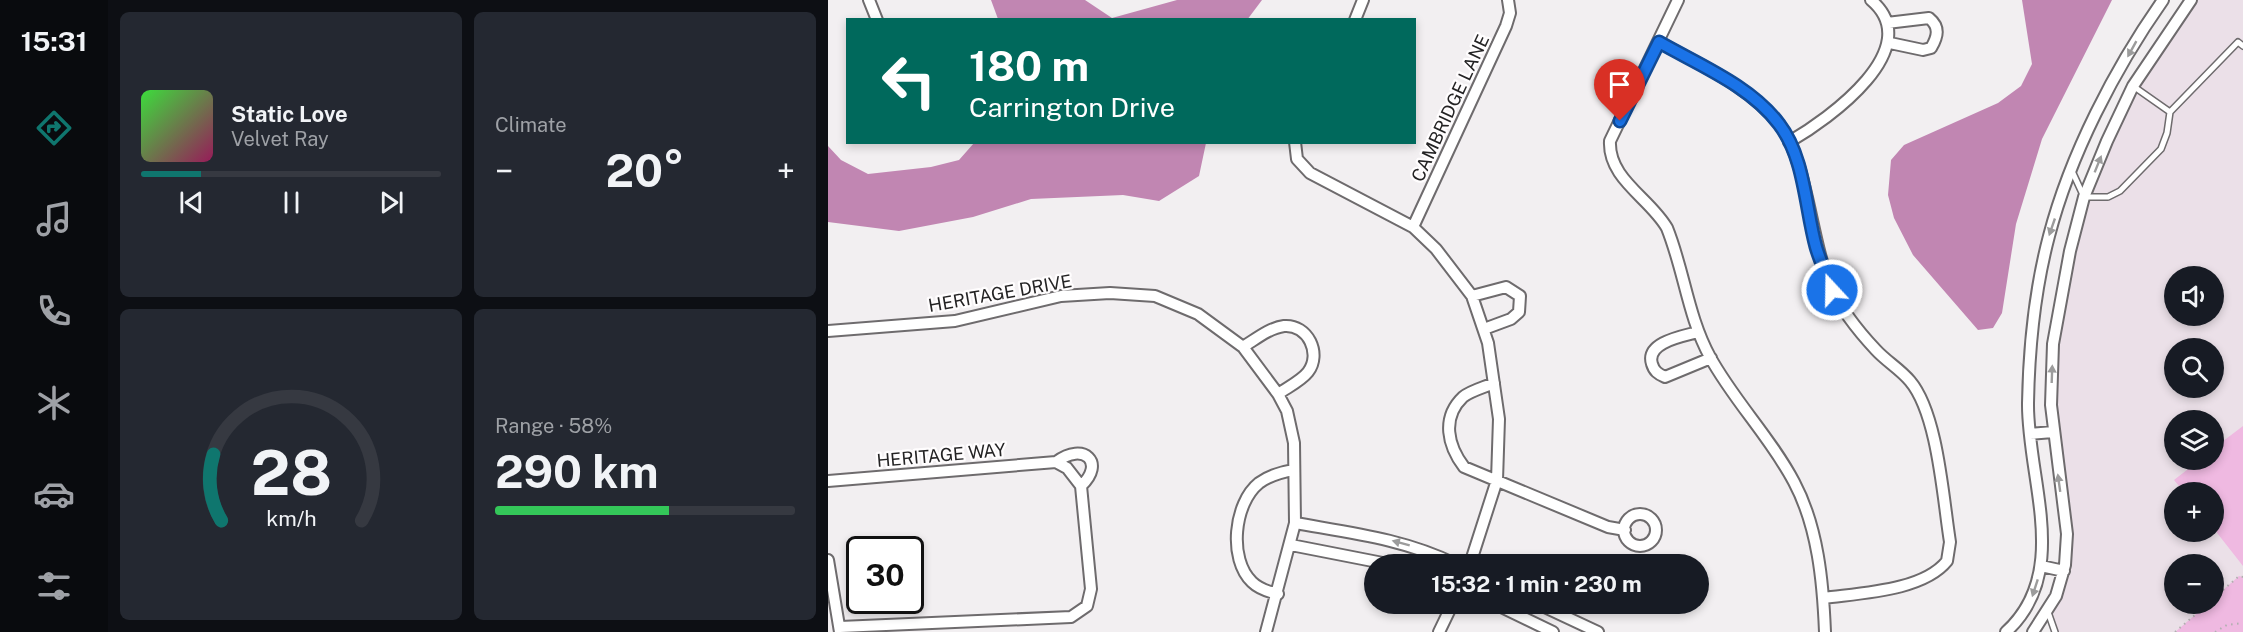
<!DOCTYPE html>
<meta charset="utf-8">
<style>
:root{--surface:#171b24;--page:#242831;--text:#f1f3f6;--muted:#9ea1a6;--line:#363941;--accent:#0f766e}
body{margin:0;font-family:"Public Sans",sans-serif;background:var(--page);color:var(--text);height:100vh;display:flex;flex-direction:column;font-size:22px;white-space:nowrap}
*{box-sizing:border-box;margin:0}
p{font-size:20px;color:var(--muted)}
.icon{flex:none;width:33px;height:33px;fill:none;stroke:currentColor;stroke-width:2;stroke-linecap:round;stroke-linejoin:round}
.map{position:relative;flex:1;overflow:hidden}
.details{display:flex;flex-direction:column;gap:12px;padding:12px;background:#0d0f14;width:720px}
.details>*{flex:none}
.guide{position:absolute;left:18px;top:18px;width:570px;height:126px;border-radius:0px;box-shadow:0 3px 9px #0003;background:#00695c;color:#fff;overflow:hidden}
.controls{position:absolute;left:1336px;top:266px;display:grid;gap:12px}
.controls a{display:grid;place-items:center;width:60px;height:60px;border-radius:50%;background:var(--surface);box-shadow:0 3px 9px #0003;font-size:30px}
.speed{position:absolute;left:18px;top:536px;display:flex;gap:12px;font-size:30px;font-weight:700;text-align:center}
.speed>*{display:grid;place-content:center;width:78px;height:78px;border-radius:50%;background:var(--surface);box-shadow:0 3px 9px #0003;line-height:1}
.speed .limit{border:3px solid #111;border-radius:9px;background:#fff;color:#111}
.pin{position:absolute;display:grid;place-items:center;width:51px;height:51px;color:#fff;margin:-62px -26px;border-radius:50% 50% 50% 0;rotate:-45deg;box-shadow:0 0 6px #0007}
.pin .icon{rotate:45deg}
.me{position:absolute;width:66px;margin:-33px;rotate:339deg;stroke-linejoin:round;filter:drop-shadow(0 0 4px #0008)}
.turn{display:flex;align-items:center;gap:21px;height:126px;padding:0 24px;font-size:27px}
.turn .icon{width:78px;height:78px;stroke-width:2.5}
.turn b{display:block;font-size:42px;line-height:51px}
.big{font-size:45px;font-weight:700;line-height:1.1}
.details .tile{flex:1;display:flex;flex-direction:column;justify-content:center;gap:9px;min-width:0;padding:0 21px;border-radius:9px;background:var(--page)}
.details .dial{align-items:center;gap:0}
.dial svg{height:156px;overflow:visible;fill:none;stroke:var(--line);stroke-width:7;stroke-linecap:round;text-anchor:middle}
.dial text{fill:var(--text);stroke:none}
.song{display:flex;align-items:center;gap:18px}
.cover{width:72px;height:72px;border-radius:9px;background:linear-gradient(135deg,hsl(120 70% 55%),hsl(330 70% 35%))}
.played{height:6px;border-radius:3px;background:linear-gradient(90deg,var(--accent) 20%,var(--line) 20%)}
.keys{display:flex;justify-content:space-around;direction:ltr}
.heat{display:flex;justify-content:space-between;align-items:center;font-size:33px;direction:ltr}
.charge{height:9px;border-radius:4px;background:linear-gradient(90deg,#34c759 58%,var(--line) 0)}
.details .tiles{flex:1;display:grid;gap:12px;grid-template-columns:repeat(2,1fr)}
.trip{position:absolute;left:536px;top:554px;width:345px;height:60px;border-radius:30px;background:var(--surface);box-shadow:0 3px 9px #0003;font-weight:700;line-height:60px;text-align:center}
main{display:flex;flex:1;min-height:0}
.tab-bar{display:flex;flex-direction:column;width:108px;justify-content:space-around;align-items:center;background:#090b0e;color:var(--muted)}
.tab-bar .icon{width:42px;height:42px}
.tab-bar .current{color:var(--accent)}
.tab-bar b{font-size:27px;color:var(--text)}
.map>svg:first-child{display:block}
.built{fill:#ebe0e8;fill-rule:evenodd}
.green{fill:#efb9e1}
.water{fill:#c186b2}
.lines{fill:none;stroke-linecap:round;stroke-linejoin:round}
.service-casing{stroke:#6e6b6d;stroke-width:8}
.minor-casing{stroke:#6e6b6d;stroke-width:14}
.path{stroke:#b1afb0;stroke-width:2;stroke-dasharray:1.5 4.5;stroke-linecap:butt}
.service{stroke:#fff;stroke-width:5}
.minor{stroke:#fff;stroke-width:10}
.oneway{fill:#9c9c9c}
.route-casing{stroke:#114b97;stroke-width:15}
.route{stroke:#1a73e8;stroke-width:10}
.labels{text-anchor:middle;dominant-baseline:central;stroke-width:4.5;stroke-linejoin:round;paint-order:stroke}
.street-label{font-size:18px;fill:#242324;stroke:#fffdfe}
</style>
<main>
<nav class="tab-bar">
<b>15:31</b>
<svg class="icon current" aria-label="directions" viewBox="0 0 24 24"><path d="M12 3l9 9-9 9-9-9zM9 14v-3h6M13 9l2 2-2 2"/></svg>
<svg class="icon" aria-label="music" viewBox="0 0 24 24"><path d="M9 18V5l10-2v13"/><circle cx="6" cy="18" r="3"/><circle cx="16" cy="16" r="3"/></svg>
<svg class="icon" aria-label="phone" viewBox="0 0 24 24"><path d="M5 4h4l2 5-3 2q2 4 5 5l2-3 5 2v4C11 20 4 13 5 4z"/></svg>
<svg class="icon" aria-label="climate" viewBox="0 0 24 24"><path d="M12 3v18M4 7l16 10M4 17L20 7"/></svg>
<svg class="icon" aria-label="car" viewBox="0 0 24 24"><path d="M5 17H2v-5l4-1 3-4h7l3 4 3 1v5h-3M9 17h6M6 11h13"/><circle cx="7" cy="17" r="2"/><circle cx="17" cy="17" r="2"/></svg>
<svg class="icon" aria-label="filters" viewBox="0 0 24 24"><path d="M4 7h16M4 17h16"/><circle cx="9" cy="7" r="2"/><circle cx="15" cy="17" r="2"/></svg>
</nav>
<section class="details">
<div class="tiles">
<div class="tile">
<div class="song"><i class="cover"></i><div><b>Static Love</b><p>Velvet Ray</p></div></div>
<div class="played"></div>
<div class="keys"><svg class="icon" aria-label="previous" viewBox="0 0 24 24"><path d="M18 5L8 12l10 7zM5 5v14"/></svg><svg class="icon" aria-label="pause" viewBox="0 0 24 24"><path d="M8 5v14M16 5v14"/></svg><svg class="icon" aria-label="next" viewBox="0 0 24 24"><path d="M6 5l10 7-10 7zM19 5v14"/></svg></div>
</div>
<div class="tile"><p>Climate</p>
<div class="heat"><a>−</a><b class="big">20°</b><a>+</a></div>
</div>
<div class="tile dial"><svg viewBox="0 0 100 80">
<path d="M14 69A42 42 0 1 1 86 69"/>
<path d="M14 69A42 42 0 0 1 10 35" stroke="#0f766e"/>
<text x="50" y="56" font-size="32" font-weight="700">28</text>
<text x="50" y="72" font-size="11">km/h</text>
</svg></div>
<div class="tile"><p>Range · 58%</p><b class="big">290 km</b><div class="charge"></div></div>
</div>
</section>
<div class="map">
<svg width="1415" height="632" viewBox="0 0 1415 632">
<rect width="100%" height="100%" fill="#f2eff1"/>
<path class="built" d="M1363,0H1415V577H1411L1386,598V564H1347V603H1381L1347,632H1227L1220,612L1237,565L1226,443L1225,344L1256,197L1305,86ZM1347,276H1386V315H1347ZM1347,348H1386V387H1347ZM1347,420H1386V459H1347ZM1347,492H1386V531H1347Z"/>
<path class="green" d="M1415,426V566L1386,529V492H1356L1346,480L1373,459H1386V448Z
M1411,576L1415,577V632H1347L1381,603H1386V598Z"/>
<path class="water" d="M163,0H257L284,18L349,0H434L419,20L170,19Z
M1194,0H1284L1214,139L1188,224L1174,313L1165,328L1150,330L1085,255L1066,218L1060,195L1063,160L1076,145L1170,103L1193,86L1204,64Z
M146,143V142L378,143L371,176L331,201L295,195L203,199L145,217L71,231L0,222V146L13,160L40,174L103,167L131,160Z"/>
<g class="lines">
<g class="service-casing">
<path id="service" d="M1305,86L1342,112L1410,42L1415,46
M1244,171L1256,197H1280L1292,191L1333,149L1339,133L1342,112
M1220,612L1227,632"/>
</g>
<g class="minor-casing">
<path id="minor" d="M41,0L49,20
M850,0L782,141C780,179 822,198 839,228C856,270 860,317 882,357C906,401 943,438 966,482C990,527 995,582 997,632
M527,20L535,0
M1059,23L1101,18C1112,27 1110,36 1103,48L1095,50L1062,43
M831,42C872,65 921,86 951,124C980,161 982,240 1003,287C1013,309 1032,333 1048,350C1058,361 1072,369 1082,381C1110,414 1115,499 1122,542L1119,561C1095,591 1032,593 996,598
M467,142L469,159L482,173L585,227L608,249L644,296L660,343L671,419L669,480L642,564
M961,142C1001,119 1100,48 1043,0
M585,227L678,26L682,13L680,0
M644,296L678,287L692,296L691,312L683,319L656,329
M0,331L127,321L233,296L282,293L327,296L370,314L415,347L450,394L459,411L466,443L467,523L438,632
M870,332C856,336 817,342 824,364C826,371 830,374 837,377L883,358
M415,347C428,339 441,328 456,326C480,324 494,354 480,372C473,381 460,387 450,394
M666,383C657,387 642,391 635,397C613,418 620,446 636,467L780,527L797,530
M1202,434L1225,432
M228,462C256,441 278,463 253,486
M0,481L228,462L239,468L253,486L263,589L259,606L243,617L12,627
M796 530a16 16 0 1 1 32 0a16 16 0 1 1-32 0Z
M467,523C523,533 576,539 627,564
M463,545L560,564
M0,560L12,632
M1213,566L1236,571
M450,594C441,592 431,589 424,582C400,559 406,503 431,483C442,475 453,472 466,470
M665,603L725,632
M708,603L770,632
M611,632L625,603
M1178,632C1244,572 1199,479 1200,403C1201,348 1207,289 1221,236C1242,155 1287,68 1335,0
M1205,632L1228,596L1237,565L1239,534L1223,405L1225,344L1242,251L1256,197L1279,141L1305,86L1363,0"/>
</g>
<path class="path" d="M1386,598L1411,576L1415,577
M1347,632L1381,603
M1387,632L1399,625L1415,623"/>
<use href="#service" class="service"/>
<use href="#minor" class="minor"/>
</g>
<defs><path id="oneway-solid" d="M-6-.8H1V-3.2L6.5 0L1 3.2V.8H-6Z" transform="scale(1.5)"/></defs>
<g class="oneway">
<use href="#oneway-solid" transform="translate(1304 49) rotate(119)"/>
<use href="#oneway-solid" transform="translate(1270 164) rotate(-68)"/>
<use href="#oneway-solid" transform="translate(1224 227) rotate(109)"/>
<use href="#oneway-solid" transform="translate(1224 374) rotate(-88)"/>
<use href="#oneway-solid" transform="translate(1231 483) rotate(-98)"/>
<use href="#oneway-solid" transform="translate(573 543) rotate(-165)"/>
<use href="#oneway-solid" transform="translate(1207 588) rotate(108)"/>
</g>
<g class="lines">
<g class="route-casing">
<path id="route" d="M792,121L831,42C871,65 923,86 951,124C977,158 977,207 988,247C992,261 999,275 1004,290"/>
</g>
<use href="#route" class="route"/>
</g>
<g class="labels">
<g class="street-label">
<text transform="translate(622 108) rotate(-65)">CAMBRIDGE LANE</text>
<text transform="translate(172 293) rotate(-10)">HERITAGE DRIVE</text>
<text transform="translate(113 455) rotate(-5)">HERITAGE WAY</text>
</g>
</g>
</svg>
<div class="controls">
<a><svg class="icon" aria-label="sound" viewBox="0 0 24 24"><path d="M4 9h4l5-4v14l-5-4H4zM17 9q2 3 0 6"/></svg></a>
<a><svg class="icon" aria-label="search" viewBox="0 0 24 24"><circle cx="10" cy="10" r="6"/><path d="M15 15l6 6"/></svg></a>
<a><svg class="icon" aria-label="layers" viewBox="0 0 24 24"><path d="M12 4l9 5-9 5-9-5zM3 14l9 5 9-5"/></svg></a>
<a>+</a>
<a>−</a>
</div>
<div class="speed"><div class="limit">30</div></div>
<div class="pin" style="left:792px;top:121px;background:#d93025"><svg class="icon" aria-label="arrive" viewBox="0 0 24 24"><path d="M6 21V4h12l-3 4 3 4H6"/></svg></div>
<svg class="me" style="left:1004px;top:290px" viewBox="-20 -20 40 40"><circle r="17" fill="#1a73e8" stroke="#fff" stroke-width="3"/><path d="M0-11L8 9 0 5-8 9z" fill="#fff"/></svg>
<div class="trip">15:32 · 1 min · 230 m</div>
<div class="guide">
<div class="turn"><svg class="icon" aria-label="left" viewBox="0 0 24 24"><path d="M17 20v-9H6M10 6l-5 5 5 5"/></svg><div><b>180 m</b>Carrington Drive</div></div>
</div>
</div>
</main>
